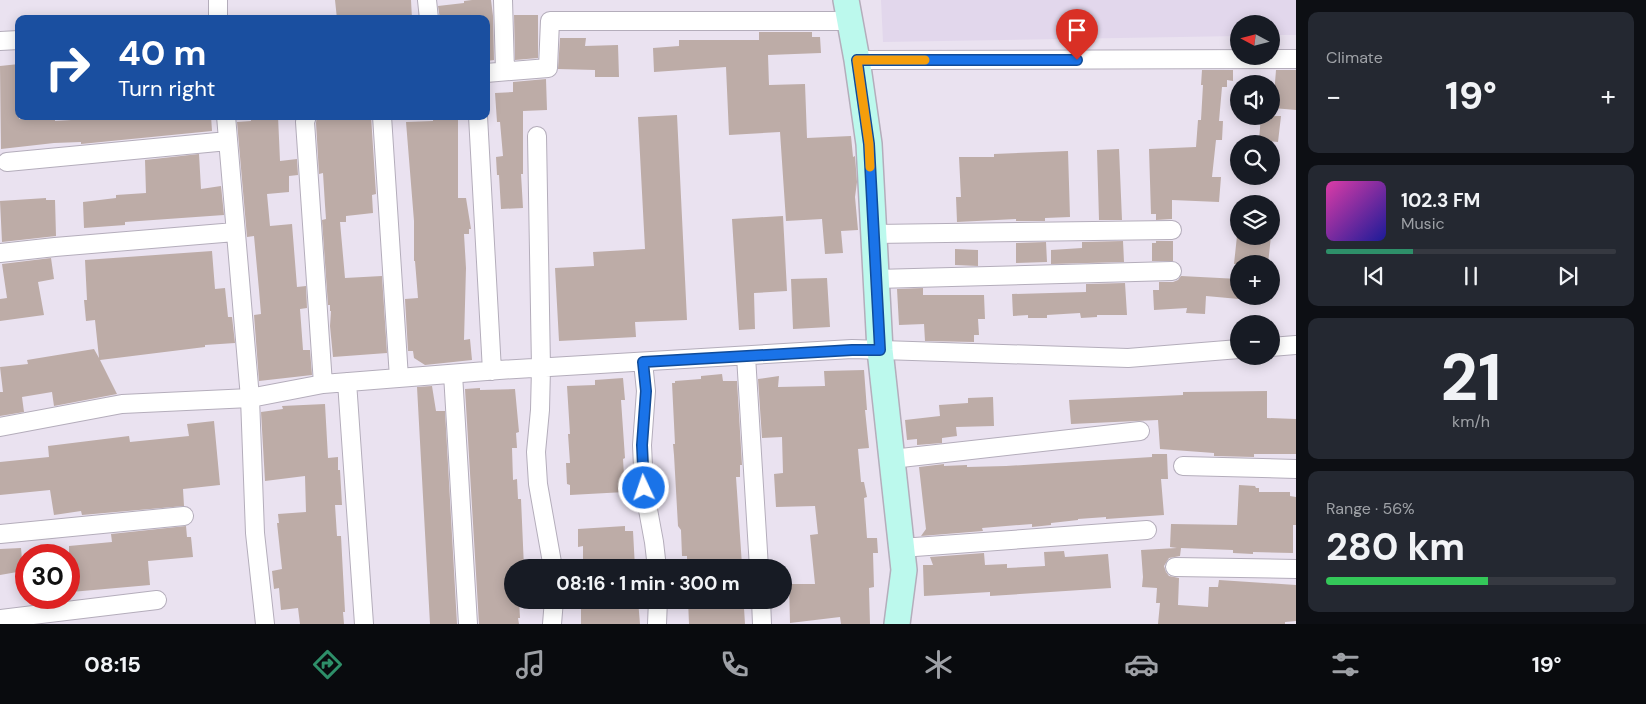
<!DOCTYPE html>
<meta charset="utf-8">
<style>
:root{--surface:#171b24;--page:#242831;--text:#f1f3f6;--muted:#9ea1a6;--line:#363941;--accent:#2e8f69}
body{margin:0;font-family:"DM Sans",sans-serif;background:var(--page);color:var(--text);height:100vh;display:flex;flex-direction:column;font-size:19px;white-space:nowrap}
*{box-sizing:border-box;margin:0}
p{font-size:16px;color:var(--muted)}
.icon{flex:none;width:28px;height:28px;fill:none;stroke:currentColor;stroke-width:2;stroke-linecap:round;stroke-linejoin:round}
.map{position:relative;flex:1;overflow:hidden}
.sheet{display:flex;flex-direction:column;gap:12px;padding:12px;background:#0d0f14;width:350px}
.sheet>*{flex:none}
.hud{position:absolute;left:15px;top:15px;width:475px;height:105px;border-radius:10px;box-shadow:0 2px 12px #0003;background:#1a4fa0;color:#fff;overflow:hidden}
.needle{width:32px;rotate:277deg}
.fabs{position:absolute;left:1230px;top:15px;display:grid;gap:10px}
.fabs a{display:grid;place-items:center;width:50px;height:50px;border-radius:50%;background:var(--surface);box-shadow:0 2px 12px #0003;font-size:25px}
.speed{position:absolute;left:15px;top:544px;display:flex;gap:10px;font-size:25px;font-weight:700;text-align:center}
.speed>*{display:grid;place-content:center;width:65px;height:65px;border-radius:50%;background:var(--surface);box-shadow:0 2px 12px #0003;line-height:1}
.speed .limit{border:8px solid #d22;background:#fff;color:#111}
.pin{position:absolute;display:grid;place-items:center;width:42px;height:42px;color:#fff;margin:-51px -21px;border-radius:50% 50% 50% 0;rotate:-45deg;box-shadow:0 0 5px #0007}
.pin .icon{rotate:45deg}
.me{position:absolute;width:55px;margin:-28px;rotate:357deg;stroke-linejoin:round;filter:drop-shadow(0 0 4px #0008)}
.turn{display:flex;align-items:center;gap:18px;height:105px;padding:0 20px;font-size:22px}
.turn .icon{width:65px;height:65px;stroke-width:2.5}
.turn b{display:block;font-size:35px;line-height:42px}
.big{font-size:38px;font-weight:700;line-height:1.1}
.sheet .widget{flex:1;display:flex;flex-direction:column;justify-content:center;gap:8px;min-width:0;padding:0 18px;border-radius:10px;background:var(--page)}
.sheet .dial{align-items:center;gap:0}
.dial b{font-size:65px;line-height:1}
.song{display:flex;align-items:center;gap:15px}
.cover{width:60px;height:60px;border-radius:8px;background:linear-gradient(135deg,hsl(320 70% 55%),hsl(240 70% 35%))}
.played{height:5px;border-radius:2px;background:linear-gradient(90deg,var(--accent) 30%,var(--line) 30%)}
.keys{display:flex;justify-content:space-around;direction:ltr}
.heat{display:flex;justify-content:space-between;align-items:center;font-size:28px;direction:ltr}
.charge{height:8px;border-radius:4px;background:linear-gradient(90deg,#34c759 56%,var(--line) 0)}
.trip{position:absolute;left:504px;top:559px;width:288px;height:50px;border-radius:25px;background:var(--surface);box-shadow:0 2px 12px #0003;font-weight:700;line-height:50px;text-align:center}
.menu{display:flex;height:80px;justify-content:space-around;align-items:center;background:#090b0e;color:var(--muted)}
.menu .icon{width:35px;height:35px}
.menu .on{color:var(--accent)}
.menu b{font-size:22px;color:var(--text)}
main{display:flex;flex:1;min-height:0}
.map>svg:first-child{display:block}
.built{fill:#e2d7ec}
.building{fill:#bdaca7}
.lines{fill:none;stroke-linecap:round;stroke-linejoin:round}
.street-casing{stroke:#b4adbb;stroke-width:20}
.secondary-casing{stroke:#b4adbb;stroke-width:28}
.street{stroke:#fff;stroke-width:18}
.secondary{stroke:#bcf9ed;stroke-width:25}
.route-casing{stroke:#114b97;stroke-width:12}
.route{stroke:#1a73e8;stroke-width:9}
.slow{stroke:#f59e0b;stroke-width:9}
</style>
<main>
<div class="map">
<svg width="1296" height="624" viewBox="0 0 1296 624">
<rect width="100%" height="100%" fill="#eae2f0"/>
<path class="built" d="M881,0H1296V35H1271V24H1239V36L883,42Z"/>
<path class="building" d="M335,0H411L412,19H337Z
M472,0H491L493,16L494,60L486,61V19H440L438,6L464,3V1Z
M514,15H538V58L515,60Z
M759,32H812V37H820L821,53L768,55L769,85L805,84L807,138L851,136L853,157L855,156L857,182L855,197L858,230L841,231L843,253L825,254L822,219L786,221L780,132L729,135L726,67L654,72L653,48L679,46V40H759Z
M560,38H586L585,46L618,45L619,77H595V70L558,69Z
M19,64V119L33,118V120L55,118V121L136,116H211L212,131L81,144V142L54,143L1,149L0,66Z
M1202,70H1233V81L1227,80V87H1222L1219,121H1223L1222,140H1216L1212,177H1221L1219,202L1172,200V219L1156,220V214H1151L1149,149L1196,147L1198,120H1201L1203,85H1201Z
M1276,70H1296V110L1273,108Z
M546,79L547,110L523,111V174H521L523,208L501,209L499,175H497L496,157L503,156L500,122H497L495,93L513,92V82Z
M677,115L687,320L635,322L636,337L559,341L555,268L594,266L593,252L645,249L638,117Z
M251,116H278L280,161L297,159L298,175L289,176V192L267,194L270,226L292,224L297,287L306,286L307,308L300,309L303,350H310L312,375L259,381L254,315L261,314L259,290L254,236L247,237L237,122L251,121Z
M317,116H371L376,194L372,195L373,213L346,216V222H340L345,278L382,276L387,353L333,357L330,326L331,311H330V305H328L322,220L326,219L325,205L323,173L319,174L316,123Z
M433,116H458V198H466L471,229H469V234H464L466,268L464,340L470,339L472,360L425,365L414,358L413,351H408L405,299L418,298L415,261H414V221L406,122L433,121Z
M1261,116H1281L1278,142L1259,140Z
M1119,149L1122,220H1099L1097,150Z
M1068,151L1070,217L1045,218V221H1016V219L957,222L956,197H961L959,157H994V154Z
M199,154L201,189L221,186L224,215L125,222V225L84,228L83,202L116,198V195L146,193L145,160Z
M46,198V200H55L56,236L2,242L0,201Z
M783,216L787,291L754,293L755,329L739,330L732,219Z
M1237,236H1271L1268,264H1234Z
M1123,241L1124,262L1051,264V250L1082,248V242Z
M1156,241H1173V261H1152V243H1156Z
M1046,242L1047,262L1016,263V243Z
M955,249L978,250V266L955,265Z
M212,251L215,289L225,288L228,317H232L235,343L205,345V347L100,360L117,394L54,406L52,392L22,397L24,412L0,416V392H3L0,367L28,364L27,360L94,349L99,358L95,320L86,321L84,300H87L85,260Z
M51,258L54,279L38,282L44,315L0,321V299L7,298L2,264Z
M1181,276L1239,279V299L1206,296L1205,314L1186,313L1187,308L1154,310L1153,290H1159V282H1173L1178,280Z
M827,278L830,327L793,329L791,279Z
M1125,283L1127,315H1097V317L1081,318L1080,313L1047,315V318H1028V315L1013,316L1012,294L1086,292V284Z
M923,288V295H984L985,319H978L979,335H974V342L925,341L924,324L899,325L897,289Z
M864,370L867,410H865L869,448L858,449L861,482H864L867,497L864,498L867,538H877L878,553H873L874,587L869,588L870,624H841L840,617L790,623L789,584H815L810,535L818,534L815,506L776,507L774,474L783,473L782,437L762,438L758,379L779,376L778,387L825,386L824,371Z
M722,374L723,381H737L742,465H740V477H736L742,565H738V568H687V556H682L681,530L678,526L674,455L673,444H675L672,383H675V381L701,379V376Z
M623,378L625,400H621L625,458L623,459L625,492L570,495V485L567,484L566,463H570L568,434H570L567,386L595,385V380Z
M432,386L436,411H445L457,624H430L417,387Z
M480,388V390L515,389L519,432L516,433L517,448H512L513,480L517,479L518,499H521L524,568H512V600H519L520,618H518L519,624H479L465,389Z
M1267,391V418L1296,419V454H1254V457L1214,456V453L1160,449L1158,420L1071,424L1069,400L1183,395V392Z
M993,397L994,426L956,427L957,436L942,438V443L917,445V439L907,440L905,420L940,416L939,405L968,403V398Z
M325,404L328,458L338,457V470H340L342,505H335L337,536H341L345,612H343L344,624H300L298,608L281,610L279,588L274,589L272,571L282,569L277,523H279L278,514L306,512L305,476L265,481L261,412L283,409L282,406Z
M214,421L220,485L183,489L184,506L82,515L81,511L54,515L50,490L0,495V462L49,457L48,446L129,436L130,442L189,436L187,424Z
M1152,454H1167L1168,479H1161L1164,515L1106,519V517L1078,519V520L1051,523V525L1032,527V524L982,528L983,531L921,536L926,529L919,467L944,464V466L967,465V467L1006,466L1152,457Z
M1239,485L1255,486L1256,488H1259V492H1290V496L1296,497V525H1293V553L1253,552V554L1233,553V550L1181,548L1180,556L1169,558L1164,566L1166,572L1169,576L1179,578L1178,605L1208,607L1209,587H1218L1219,580L1296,585V621L1285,622V624H1158L1160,603H1156L1157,588L1142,587L1143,577L1141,550L1177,548L1170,547L1171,524L1237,525Z
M186,526L187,537H191L193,557L148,561L150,585L71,592L70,587H69V546L112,542L111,534Z
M625,526V531H633L635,568H583V546L578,547V529Z
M21,548L23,571L0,575V549Z
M1064,551L1065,557L1108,554L1111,588L990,596V592L924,596L923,565H933L930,557L984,553L985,565L1007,564V568L1045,566L1044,552Z
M583,600H638L640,624H581V608H584Z
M688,600H740L741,608H744L745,624H689Z"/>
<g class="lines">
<g class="street-casing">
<path id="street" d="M218,0V19
M427,0L429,19
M503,0L505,71
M0,41L19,40
M857,60L1296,59
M486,73L548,68L550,21H850
M226,116L250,398L255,533L265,624
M307,116L305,122L323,384
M382,116L399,378
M478,116L492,371
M537,136L541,368L540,410L536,452L538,484L553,568
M7,162L228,141
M874,234L1172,230
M0,253L55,247L235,232
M876,279L1172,271
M1271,347L1296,345
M746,356L759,568
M643,362L646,391L642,445L644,488L654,542L657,568
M453,374L468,624
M347,382L364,624
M0,427L122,404L250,398L323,384L499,370L852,349L1128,358L1239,349
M892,459L1140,431
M1183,466L1296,469
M0,534L184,516
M901,548L1147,530
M1175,567L1296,569
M761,600L762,624
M0,619L157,600
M552,624L554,600
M657,624L658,600"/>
</g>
<g class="secondary-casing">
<path id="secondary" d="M846,0L857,60L869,144L880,350L904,570L897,624"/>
</g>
<use href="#street" class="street"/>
<use href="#secondary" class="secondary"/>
</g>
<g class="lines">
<g class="route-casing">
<path id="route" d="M644,488L642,445L646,391L643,362L852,350H880L869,144L857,60H1077"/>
</g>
<use href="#route" class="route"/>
<path class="slow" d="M870,167L869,144L857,60H925"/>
</g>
</svg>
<div class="fabs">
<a><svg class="needle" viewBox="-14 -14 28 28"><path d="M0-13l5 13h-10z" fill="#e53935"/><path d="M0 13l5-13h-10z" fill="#9ea1a6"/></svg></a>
<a><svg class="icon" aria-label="sound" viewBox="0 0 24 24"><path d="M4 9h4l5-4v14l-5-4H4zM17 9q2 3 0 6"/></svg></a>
<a><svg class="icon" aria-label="search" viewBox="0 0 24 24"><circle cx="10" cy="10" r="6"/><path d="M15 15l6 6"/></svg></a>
<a><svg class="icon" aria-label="layers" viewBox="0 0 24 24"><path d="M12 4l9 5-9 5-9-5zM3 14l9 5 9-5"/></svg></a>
<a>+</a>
<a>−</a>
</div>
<div class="speed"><div class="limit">30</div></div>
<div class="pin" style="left:1077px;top:60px;background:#d93025"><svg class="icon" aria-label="arrive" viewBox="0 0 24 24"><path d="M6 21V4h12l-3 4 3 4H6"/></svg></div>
<svg class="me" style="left:644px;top:488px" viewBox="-20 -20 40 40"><circle r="17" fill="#1a73e8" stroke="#fff" stroke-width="3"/><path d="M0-11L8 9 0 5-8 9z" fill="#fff"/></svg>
<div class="trip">08:16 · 1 min · 300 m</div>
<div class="hud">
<div class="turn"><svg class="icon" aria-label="right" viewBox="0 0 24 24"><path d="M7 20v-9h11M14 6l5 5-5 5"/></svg><div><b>40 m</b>Turn right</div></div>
</div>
</div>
<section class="sheet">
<div class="widget"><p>Climate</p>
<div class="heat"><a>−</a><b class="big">19°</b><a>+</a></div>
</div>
<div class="widget">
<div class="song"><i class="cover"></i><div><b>102.3 FM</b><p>Music</p></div></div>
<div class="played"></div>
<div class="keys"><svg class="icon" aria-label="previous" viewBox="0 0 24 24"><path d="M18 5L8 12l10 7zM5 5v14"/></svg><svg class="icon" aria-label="pause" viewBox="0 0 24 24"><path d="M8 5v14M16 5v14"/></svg><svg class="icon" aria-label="next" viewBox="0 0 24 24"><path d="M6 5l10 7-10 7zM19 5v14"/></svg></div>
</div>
<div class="widget dial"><b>21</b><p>km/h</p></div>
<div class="widget"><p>Range · 56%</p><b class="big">280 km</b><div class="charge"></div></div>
</section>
</main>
<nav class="menu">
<b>08:15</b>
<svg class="icon on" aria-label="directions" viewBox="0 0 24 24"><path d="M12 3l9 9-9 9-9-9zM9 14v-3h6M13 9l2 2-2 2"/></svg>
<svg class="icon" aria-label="music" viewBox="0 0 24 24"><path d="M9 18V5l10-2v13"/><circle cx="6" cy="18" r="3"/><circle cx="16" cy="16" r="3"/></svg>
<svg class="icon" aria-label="phone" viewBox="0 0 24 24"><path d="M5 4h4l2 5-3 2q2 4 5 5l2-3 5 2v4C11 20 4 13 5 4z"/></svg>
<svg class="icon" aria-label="climate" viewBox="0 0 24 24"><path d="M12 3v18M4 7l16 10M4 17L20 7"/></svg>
<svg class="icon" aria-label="car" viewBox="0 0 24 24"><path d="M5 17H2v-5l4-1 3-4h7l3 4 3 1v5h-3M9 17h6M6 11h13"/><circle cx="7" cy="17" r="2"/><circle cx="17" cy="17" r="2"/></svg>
<svg class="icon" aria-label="filters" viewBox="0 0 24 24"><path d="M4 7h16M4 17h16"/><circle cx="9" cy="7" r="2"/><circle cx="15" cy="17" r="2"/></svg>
<b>19°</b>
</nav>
